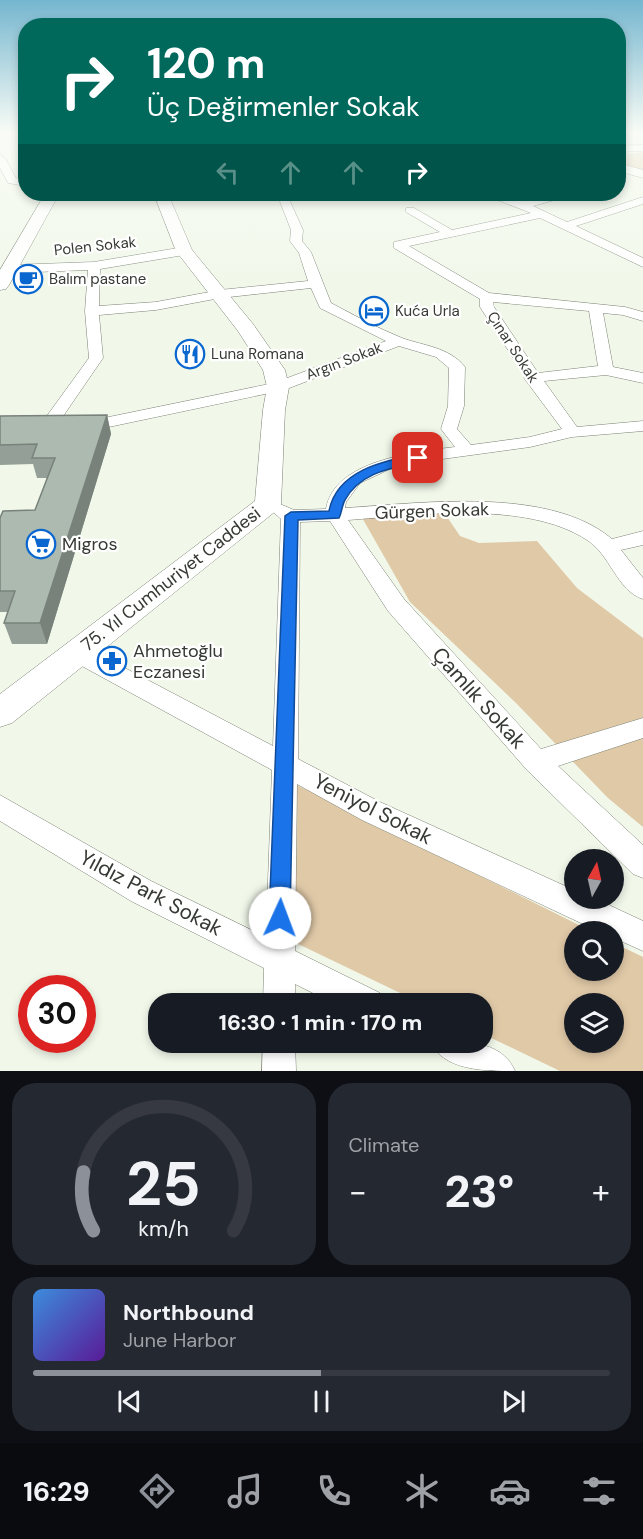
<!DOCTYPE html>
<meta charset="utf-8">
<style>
:root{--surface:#171b24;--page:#242831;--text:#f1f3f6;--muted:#9ea1a6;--line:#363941;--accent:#8c9099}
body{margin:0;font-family:"DM Sans",sans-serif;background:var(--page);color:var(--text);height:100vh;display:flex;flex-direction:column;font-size:22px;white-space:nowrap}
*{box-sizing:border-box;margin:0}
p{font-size:20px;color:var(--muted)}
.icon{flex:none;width:33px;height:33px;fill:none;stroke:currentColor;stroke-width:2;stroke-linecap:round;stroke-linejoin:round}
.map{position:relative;height:1071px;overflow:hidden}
.drawer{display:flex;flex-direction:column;gap:12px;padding:12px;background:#0d0f14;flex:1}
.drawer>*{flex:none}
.hud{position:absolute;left:18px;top:18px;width:608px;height:183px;border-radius:24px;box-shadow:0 3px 9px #0003;background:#00695c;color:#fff;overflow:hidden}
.needle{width:39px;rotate:8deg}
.buttons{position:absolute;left:564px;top:849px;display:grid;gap:12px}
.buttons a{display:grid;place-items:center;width:60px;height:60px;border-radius:50%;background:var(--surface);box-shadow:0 3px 9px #0003;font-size:30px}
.speed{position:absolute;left:18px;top:975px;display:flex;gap:12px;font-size:30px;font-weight:700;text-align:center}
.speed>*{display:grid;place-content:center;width:78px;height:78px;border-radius:50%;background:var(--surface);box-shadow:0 3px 9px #0003;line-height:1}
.speed .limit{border:9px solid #d22;background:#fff;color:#111}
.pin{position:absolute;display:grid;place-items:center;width:51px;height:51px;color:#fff;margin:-26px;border-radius:12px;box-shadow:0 3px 9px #0006}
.me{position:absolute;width:66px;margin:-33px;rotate:2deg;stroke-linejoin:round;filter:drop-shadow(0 0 4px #0008)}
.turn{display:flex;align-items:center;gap:21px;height:126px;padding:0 30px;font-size:27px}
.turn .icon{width:78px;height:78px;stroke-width:2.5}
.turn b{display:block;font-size:42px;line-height:51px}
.lanes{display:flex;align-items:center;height:57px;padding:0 30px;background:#0003;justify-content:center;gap:30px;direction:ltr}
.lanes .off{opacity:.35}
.big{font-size:45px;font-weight:800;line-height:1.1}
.drawer .tile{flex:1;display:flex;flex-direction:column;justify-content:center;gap:9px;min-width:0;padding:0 21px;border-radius:24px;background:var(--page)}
.drawer .dial{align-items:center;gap:0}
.dial svg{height:156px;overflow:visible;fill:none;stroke:var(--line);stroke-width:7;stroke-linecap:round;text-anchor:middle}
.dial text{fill:var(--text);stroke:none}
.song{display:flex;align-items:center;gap:18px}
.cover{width:72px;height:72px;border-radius:9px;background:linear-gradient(135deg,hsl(210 70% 55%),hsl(270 70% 35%))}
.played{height:6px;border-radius:3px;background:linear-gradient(90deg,var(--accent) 50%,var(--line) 50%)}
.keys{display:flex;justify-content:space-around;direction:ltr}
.heat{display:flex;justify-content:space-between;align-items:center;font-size:33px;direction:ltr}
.drawer .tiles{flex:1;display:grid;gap:12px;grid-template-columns:1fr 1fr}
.tile:last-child{grid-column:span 2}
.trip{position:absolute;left:148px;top:993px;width:345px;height:60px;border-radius:24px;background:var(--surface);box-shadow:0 3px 9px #0003;font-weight:800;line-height:60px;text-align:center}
.tab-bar{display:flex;height:96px;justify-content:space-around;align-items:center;background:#090b0e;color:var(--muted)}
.tab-bar .icon{width:42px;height:42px}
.tab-bar .active{color:var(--accent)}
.tab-bar b{font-size:27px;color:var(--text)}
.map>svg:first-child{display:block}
.green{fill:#e0c9a7;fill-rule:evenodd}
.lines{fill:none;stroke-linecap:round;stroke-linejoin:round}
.street-casing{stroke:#7c8276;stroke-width:1}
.secondary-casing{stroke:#7c8276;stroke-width:1}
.street{fill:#fff;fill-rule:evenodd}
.secondary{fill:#fff;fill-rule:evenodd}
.wall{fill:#94a097}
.shaded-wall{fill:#78827b}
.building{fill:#acbab0;stroke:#78827b;stroke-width:1.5}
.route{fill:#1a73e8;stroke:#114b97;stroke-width:1.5}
.labels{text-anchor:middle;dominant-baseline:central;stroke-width:4.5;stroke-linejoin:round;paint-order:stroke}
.far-street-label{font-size:15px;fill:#373a34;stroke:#fff}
.far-poi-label{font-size:15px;fill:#373a34;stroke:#fff;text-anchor:start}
.street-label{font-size:18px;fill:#373a34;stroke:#fff}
.poi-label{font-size:18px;fill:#373a34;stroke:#fff;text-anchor:start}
.near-street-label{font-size:21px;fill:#373a34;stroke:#fff}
</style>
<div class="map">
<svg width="643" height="1071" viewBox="0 0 643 1071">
<rect width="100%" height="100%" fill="#f1f8ea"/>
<path class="green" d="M643,152V174L632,172L618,162V156Z
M437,502L460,536L479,543L537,541L577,588L643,638V827L608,798L516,703L410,602L360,514Z
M293,783L591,931L574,932V970H614V943L643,957V1071H560L483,1034V1004L421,1003L294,942ZM574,1004H614V1042H574Z"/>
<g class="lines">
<g class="street-casing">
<path id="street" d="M643,145V151L618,152V146Z
M0,155L5,158L16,178L26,180V186L8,183L0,168Z
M281,194H291L289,199L303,230L302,241L311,252L331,303C354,315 377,328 402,338C424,346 449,347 465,367L464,406L457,429L471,445L530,437L562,429L524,378L525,376L480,307V299L394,248V242L440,232L406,212V208H414L452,230L531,213L487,196L486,194C502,194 511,201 523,201C534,202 554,194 570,194L569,196L533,206L567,222L643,197V204L576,226L643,258V267L540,218L409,246L489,293L625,307L643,312V321L623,315L603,313L613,367L643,373V383L606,375L544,381L577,427L643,421V431L572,437L530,447L435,460L390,469L360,483L346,502L345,508C422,503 549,486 612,539L643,531V545L621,550L643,578V599C617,591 610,554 587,540C526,500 418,515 348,520L404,599L541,749L643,718V738L558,766L643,845V878L633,874L527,770L388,611L330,521L300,522L298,759L380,802L574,890V898H594L643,921V951L614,938V932H600L362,820L297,784L295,951L380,993L385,1004H335L295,984V1004H263L264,968L131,901L0,821V795L151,881L266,937L272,770L69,659L66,653L69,647L77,644L85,647L273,746L281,519L271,510L273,506L280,504L294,510L326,509C334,460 415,452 455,447L441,429L448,406L449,368L436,357L399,346L284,390L104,428H83L75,423L77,419L104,418L274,383L386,341L320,308L311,288L220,298L156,310L99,315L103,358L55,428L49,429L41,424L89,358L85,311L88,270L10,273L4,269L10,265L94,262L184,247L190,251L184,255L100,269L99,306L156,302L220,290L308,281L299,253L290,241L291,230L279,199ZM493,302L589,311L598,366L538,373L494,307Z
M373,194H402C396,199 379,199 373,194Z
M263,1042H295L296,1071H262Z
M430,1042C460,1042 501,1038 515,1071C485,1071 444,1071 430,1042Z"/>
</g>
<g class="secondary-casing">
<path id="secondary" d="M618,163L643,170V178L618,171Z
M45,194H59L9,285L6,289L0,290V270Z
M154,194H168L192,250L253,324L285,370L289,387L285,410L281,504L277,510L12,723L0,727V694L255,501L263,410L267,387L263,370L238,331L176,251Z"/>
</g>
<use href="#street" class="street"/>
<use href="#secondary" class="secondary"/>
</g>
<path class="wall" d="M107,415L111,434L47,644H12L4,623L8,612H0V518L35,510L47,478H37L33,464L0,465V416Z"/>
<path class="shaded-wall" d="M107,415L111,434L47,644L40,623Z"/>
<path class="building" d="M107,415L40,623H4L15,591H0V518L3,511L35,510L55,458H32L37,444L0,445V416Z"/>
<linearGradient id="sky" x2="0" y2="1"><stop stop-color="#75b6cf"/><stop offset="0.47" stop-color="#f9fcf6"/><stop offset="1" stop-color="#f9fcf6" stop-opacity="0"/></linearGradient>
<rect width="643" height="283" fill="url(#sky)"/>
<path class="route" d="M418,454L423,455V461C394,468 361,471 345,500C342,505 342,512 339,518L298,520L290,918L287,926L280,929L272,926L269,918L285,516L291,512L329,511C337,470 384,461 418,454Z"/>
<defs>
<g id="cafe-ring" transform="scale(1.5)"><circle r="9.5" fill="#fff" stroke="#0a67d0" stroke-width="1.5"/><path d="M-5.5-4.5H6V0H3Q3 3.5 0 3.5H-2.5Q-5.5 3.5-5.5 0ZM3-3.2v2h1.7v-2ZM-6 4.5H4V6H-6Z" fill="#0a67d0"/></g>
<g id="hotel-ring" transform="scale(1.5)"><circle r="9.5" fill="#fff" stroke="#0a67d0" stroke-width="1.5"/><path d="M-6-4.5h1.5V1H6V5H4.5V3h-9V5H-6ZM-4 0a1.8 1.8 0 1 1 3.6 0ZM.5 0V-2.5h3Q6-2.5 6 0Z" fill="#0a67d0"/></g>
<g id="restaurant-ring" transform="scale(1.5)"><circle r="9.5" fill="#fff" stroke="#0a67d0" stroke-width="1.5"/><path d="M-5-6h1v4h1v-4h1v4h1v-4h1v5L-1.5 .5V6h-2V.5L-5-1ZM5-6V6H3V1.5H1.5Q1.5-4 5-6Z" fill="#0a67d0"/></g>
<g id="supermarket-ring" transform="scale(1.5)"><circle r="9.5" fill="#fff" stroke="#0a67d0" stroke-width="1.5"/><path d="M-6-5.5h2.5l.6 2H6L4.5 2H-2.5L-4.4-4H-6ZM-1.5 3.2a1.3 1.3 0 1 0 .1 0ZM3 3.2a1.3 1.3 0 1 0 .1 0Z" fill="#0a67d0"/></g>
<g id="pharmacy-ring" transform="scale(1.5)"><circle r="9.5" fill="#fff" stroke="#0a67d0" stroke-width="1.5"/><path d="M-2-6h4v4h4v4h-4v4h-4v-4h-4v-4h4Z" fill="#0a67d0"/></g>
</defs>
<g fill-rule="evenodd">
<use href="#cafe-ring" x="28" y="279"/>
<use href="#hotel-ring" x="374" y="311"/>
<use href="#restaurant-ring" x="190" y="354"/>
<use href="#supermarket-ring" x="41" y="544"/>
<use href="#pharmacy-ring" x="112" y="661"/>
</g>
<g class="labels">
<g class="far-street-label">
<text transform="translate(95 246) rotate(-6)">Polen Sokak</text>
<text transform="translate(513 347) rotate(57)">Çınar Sokak</text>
<text transform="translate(344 361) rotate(-21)">Argın Sokak</text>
</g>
<g class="far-poi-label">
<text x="49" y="279">Balım pastane</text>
<text x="395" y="311">Kuća Urla</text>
<text x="211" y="354">Luna Romana</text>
</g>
<g class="street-label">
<text transform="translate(432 511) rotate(-2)">Gürgen Sokak</text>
<text transform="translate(171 579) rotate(-38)">75. Yıl Cumhuriyet Caddesi</text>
</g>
<g class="poi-label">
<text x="62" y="544">Migros</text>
<text x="133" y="651">Ahmetoğlu<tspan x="133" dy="21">Eczanesi</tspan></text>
</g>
<g class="near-street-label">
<text transform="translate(479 698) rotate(48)">Çamlık Sokak</text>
<text transform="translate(373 809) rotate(27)">Yeniyol Sokak</text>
<text transform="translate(151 893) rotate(28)">Yıldız Park Sokak</text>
</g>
</g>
</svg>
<div class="buttons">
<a><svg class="needle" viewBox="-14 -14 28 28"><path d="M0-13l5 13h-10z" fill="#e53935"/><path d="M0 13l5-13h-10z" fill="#9ea1a6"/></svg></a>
<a><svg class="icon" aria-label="search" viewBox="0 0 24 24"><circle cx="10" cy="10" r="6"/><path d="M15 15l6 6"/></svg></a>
<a><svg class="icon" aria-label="layers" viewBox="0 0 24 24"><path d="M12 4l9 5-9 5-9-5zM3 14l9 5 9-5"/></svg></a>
</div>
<div class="speed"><div class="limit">30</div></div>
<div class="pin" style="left:418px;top:458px;background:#d93025"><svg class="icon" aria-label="arrive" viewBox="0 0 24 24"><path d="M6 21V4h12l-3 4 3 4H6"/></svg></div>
<svg class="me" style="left:280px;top:918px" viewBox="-20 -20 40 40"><circle r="19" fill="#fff"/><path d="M0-13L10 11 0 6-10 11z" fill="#1a73e8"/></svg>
<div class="trip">16:30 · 1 min · 170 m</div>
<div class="hud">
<div class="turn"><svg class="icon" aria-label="right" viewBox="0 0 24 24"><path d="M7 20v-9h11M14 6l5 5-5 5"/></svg><div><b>120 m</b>Üç Değirmenler Sokak</div></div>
<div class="lanes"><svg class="icon off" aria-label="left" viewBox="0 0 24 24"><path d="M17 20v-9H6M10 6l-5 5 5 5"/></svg><svg class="icon off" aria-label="ahead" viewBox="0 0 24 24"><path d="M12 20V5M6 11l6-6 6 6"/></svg><svg class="icon off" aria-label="ahead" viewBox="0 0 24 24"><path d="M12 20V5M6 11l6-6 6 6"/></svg><svg class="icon" aria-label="right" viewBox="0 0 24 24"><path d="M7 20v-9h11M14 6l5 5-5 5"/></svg></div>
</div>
</div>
<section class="drawer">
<div class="tiles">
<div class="tile dial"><svg viewBox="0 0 100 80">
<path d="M14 69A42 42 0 1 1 86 69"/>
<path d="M14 69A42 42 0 0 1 9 39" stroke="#8c9099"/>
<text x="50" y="56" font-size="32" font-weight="700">25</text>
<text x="50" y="72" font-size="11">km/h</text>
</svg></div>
<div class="tile"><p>Climate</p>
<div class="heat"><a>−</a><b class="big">23°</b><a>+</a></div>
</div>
<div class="tile">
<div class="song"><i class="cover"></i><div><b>Northbound</b><p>June Harbor</p></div></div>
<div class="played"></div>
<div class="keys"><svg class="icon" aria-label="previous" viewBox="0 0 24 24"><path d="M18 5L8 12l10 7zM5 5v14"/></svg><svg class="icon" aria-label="pause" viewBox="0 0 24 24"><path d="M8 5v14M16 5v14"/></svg><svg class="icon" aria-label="next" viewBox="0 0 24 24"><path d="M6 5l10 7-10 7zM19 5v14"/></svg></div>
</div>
</div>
</section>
<nav class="tab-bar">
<b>16:29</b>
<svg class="icon active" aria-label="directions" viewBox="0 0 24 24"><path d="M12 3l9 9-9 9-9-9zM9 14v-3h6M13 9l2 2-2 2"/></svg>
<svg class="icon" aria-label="music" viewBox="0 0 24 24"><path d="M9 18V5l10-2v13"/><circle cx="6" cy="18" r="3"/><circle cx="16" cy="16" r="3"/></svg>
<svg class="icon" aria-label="phone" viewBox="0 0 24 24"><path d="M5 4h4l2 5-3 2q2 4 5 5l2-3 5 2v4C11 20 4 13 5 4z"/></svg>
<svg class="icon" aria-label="climate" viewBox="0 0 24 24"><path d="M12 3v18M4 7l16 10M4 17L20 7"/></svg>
<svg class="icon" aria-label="car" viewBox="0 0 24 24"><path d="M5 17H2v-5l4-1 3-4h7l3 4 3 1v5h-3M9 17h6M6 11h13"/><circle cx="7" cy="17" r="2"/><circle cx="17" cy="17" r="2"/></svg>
<svg class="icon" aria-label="filters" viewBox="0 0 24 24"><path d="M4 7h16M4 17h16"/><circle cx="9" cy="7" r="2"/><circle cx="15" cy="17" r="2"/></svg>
</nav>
